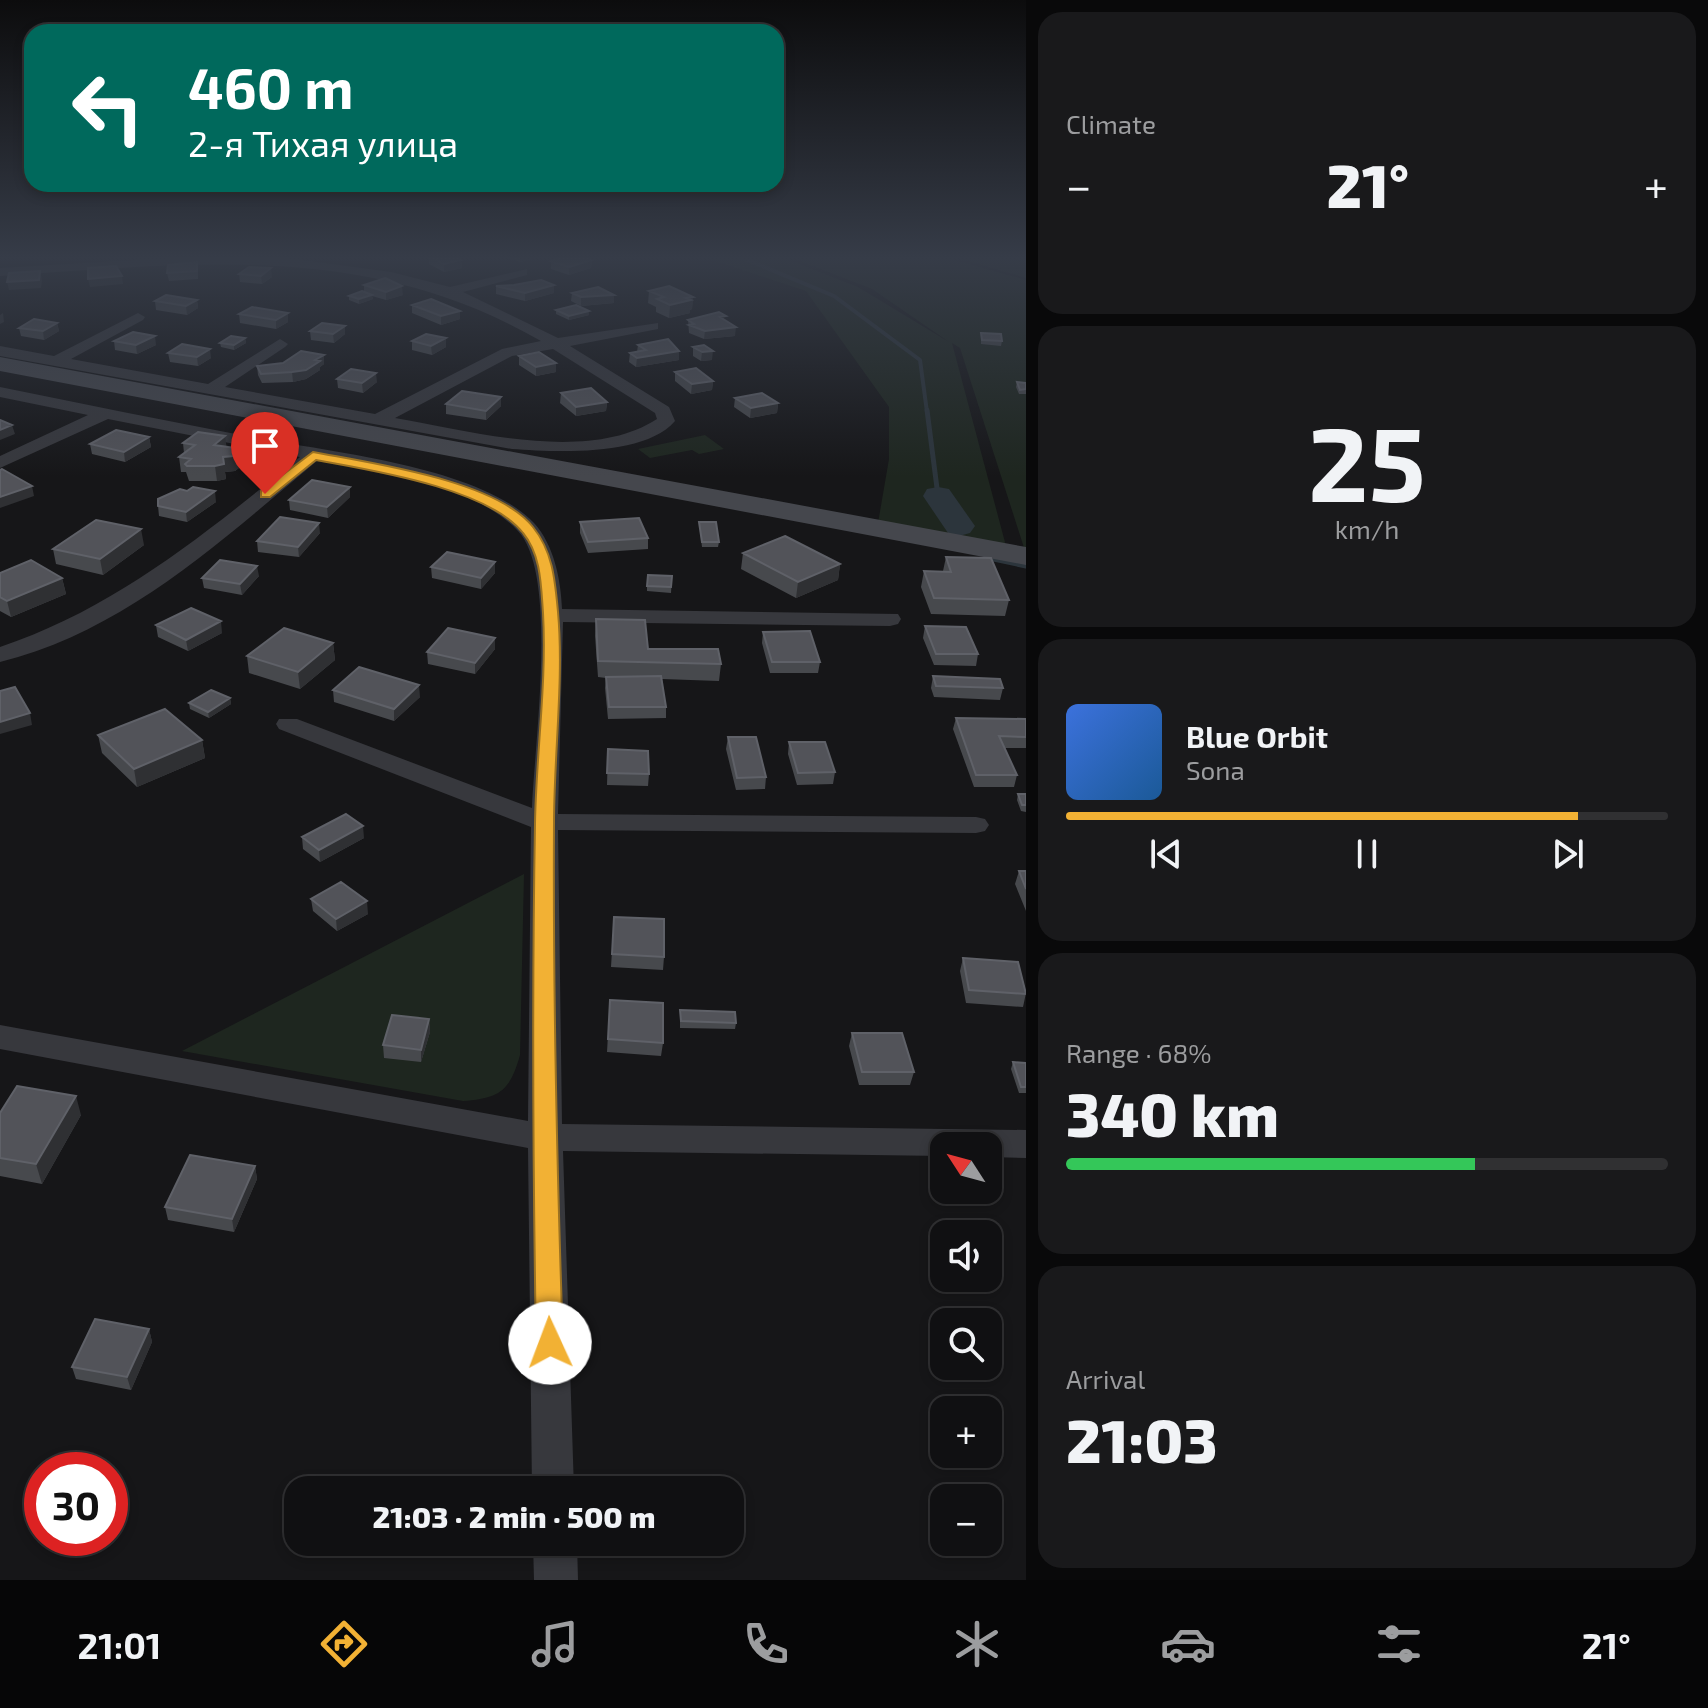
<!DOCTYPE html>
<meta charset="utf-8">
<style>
:root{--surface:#101012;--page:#19191b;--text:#f1f3f6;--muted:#9c9d9f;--line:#303032;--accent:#f2b134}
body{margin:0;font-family:"Exo 2",sans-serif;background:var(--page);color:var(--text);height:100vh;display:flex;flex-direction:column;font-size:30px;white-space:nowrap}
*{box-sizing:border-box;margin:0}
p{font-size:26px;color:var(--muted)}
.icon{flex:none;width:44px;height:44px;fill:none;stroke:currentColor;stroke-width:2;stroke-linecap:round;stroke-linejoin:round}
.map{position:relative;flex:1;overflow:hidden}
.drawer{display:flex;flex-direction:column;gap:12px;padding:12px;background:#09090a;width:682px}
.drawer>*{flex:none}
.banner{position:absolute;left:24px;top:24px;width:760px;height:168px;border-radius:24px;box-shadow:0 4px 12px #0003,0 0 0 2px var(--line);background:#00695c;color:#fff;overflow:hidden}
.needle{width:52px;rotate:306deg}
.tools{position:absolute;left:930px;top:1132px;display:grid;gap:16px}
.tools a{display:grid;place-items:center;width:72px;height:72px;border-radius:16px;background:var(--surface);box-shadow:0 4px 12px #0003,0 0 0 2px var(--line);font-size:40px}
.speed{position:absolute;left:24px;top:1452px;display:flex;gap:16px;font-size:40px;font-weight:700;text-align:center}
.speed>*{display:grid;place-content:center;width:104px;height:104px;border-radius:50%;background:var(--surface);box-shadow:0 4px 12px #0003,0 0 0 2px var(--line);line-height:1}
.speed .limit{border:12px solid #d22;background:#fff;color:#111}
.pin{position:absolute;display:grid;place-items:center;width:68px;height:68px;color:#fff;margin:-82px -34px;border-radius:50% 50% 50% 0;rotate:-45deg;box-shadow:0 0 8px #0007}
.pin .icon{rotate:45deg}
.me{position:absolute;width:88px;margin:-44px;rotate:358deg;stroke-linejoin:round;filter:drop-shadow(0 0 6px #0008)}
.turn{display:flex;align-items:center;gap:28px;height:168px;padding:0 32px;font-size:36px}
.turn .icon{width:104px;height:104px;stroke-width:2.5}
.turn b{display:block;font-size:56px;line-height:68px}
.big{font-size:60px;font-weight:800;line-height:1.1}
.drawer .card{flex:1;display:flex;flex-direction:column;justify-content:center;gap:12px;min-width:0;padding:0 28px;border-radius:24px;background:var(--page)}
.drawer .dial{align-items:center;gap:0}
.dial b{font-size:104px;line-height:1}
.song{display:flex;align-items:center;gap:24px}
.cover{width:96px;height:96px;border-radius:12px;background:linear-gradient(135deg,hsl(220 70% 55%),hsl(210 70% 35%))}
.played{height:8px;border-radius:4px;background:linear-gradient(90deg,var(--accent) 85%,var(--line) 85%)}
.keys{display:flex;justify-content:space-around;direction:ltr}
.heat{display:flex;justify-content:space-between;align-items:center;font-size:44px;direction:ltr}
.charge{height:12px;border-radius:6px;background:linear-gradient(90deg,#34c759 68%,var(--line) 0)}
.trip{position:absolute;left:284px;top:1476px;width:460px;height:80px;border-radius:24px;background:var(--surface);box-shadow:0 4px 12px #0003,0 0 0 2px var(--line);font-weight:800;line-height:80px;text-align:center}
.dock{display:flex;height:128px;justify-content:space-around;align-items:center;background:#060607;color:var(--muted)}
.dock .icon{width:56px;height:56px}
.dock .active{color:var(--accent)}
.dock b{font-size:36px;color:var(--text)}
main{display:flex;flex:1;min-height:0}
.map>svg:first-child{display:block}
.green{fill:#1e261f}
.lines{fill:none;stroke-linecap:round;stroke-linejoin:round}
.stream-far1{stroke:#2c353c;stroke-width:4}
.stream{stroke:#2c353c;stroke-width:5}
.river{fill:#2c353c;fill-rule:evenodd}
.street{fill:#37383d;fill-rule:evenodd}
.secondary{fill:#45474d;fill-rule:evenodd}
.wall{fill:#47494d}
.shaded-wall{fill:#2f3033}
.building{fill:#525359;stroke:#5f6168;stroke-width:2}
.route{fill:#f2b134;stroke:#9d7322;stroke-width:2}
</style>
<main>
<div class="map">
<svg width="1026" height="1580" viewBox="0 0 1026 1580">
<rect width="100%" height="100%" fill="#161618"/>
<path class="green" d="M700,256H779L858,287L949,342L872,289L787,256H940L1026,280V554L960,348L952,343L1006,546L878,523L889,459V407L806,291Z
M951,256H1026V278Z
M705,435L724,449L699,454L692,450L650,458L638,449Z
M524,874L520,1055C510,1091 500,1098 463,1101L182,1051Z"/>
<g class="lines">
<path class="stream-far1" d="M738,256L834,296L920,360L927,412"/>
<path class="stream" d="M927,410L938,496
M989,558L1026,566"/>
<path class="river" d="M938,487L949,489L975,526L970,533L959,536L948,533L923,496L927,489Z"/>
<path class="street" d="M280,257L391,272L450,287L527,269V275L463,292L558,338L658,323V329L570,346L669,407L675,421C644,457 556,452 512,449L0,356V346L54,356L138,313L145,317L143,320L71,359L208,384L280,339L288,344L285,347L225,387L375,414L502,349L541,341C366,240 192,264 0,276V268L168,258ZM553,349L655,413L657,419C588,464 470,431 395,418L512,356Z
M0,387C84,404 167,421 251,437C328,452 479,466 534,523C554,545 561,580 562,609L898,614L901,619L898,624L890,626L563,622L558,814L976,817L985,819L989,825L985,831L976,833L558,830L562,1124L1026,1130V1158L988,1157V1146H944V1156L563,1151L574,1490H532L528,1148L0,1049V1025L528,1121L531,827L279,729L276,724L279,719H297L532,808C534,747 559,574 518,531C474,484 379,471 318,460C222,540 125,631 0,662V647C116,608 206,533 300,457L108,419L0,468V456L88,415L0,397Z
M533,1542H577L578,1580H534Z"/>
<path class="secondary" d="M0,357L1026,547V565L0,371Z"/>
</g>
<path class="wall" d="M429,256L461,260L462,268L444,272L429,264Z
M505,256H546L520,262Z
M592,260L591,268L569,275L551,269V261Z
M198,270V279L169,281L167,273Z
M239,274L272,277L262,284L240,282Z
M364,285L403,295L386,300L372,296L373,299L359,304L349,300V296L364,292Z
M496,286L554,293L525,301L496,294Z
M649,291L693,297L692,309L690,310V313L669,318L656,312V307L648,303Z
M572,293L614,295V303L581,306L571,301Z
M197,300L198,308L187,315L156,310L155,301Z
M412,305L460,311V319L441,325L412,313Z
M556,310L589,315L569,320L556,314Z
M288,313V322L276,329L240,323L239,314Z
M688,320L725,321L735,336L704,339L689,333Z
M57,323L59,331L44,340L21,336L19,328Z
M310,331L345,334L334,343L311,340Z
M981,333L1002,341L1001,346L981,344Z
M245,338L246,343L234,350L221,347L220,343Z
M114,341L156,345L137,354L115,350Z
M412,341L446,347L432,355L412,350Z
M638,345L679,351V360L636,367L629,362L630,353L637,352Z
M693,347L712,360L701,361L693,356Z
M168,353L211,358L198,366L170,362Z
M519,356L556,372L536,376L519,365Z
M324,364L320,367V370L306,379L293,382L262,383L258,375L257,366Z
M675,372L713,381L712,390L691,394L675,381Z
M337,379L377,382L363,393L338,388Z
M1017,382L1026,383V394H1019L1016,387Z
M561,393L607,402L606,411L576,416L560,403Z
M735,398L778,403L777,413L750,418L734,407Z
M446,404L501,406L486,420L446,414Z
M149,437L151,447L125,462L92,454L90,444Z
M183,443L226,447L244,464L235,471L225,472L226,479L217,481H189L186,472H181L179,457L184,453Z
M350,497L328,518L290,510L289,500Z
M216,502L187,522L159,516L158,506Z
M580,522L648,538V549L588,553L580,533Z
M699,522L719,542L718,547H702Z
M320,533L299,557L258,552L257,541Z
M144,545L103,575L56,564L53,549Z
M743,553L840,564L838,580L796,598L741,569Z
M946,557L1009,600L1005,616L931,614L921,587L924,571H943Z
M495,562V573L481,589L432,578L431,567Z
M0,573L62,578L66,594L11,617L0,611Z
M259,576L242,595L204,588L202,578Z
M672,576L671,593L647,591V586Z
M596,619L648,649L721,664L719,681L662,679L666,707V718L608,719L605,688L606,678L598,677L595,636Z
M156,625L222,633L188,651L158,637Z
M925,626L978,654L976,666L934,665L923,638Z
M763,632L820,662L818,673H770L762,643Z
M495,638V649L475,674L428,664L427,652Z
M333,643L335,660L300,689L249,673L247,656Z
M933,676L1003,688L1000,700L934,697L931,688Z
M333,690L420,697L394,721L334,702Z
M230,698L231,704L209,718L190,709L189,703Z
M956,718L1026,719V748H1005L1017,775L1014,787H974L953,729Z
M98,735L202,740L205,758L137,787L102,753Z
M728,737L766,777L765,789L736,790L726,749Z
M789,742L835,772L833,784L797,785L788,754Z
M608,749L649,774L648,786L607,785Z
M1018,794H1026V812L1021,811L1017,800Z
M302,837L364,838L320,862L303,849Z
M1019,871H1026V911L1015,884Z
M311,899L368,914L337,931L313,911Z
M614,917L664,957L663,970L611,967Z
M963,958L1026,993L1023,1007L966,1003L960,971Z
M610,1000L663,1043L661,1056L607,1052Z
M680,1010L736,1023L735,1029L680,1028Z
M429,1019L430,1032L421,1062L384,1058L383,1045Z
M852,1033L914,1072L910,1085H859L849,1046Z
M1013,1062L1026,1063V1093H1019L1011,1069Z
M0,1113L81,1115L42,1184L0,1176Z
M255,1166L257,1179L234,1232L168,1220L165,1207Z
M149,1329L152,1342L131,1390L76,1379L72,1367Z"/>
<path class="shaded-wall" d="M520,256H546L520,262Z
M461,260L462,268L444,272V264Z
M592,260L591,268L569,275V267Z
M271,268L272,277L262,284L261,276Z
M40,271L42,280L41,288L9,290L7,282Z
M122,276L123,284L90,287L88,279Z
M554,285V293L525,301V293Z
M402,286L403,295L386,300V292Z
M372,295L373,299L359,304V299Z
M614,295V303L581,306V297Z
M693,297L692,309L690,310V313L669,318L670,305Z
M197,300L198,308L187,315L186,306Z
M460,311V319L441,325V316Z
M589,311V315L569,320V316Z
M3,313L4,322L0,324V315Z
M288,313V322L276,329V320Z
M57,323L59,331L44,340L43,331Z
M345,326V334L334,343L333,334Z
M736,327L735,336L704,339L705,331Z
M155,336L156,345L137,354L136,345Z
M245,338L246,343L234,350V345Z
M446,338V347L432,355L431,346Z
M210,349L211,358L198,366L197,357Z
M679,351V360L636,367L637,358Z
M713,351L712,360L701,361L702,352Z
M324,355V364L320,367V370L306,379L293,382L292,372Z
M556,363V372L536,376V367Z
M376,373L377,382L363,393L362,383Z
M713,381L712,390L691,394L692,384Z
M501,397V406L486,420V411Z
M607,402L606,411L576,416V407Z
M778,403L777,413L750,418L751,408Z
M12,425L15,434L0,440V430Z
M225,436L227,450L214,445Z
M149,437L151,447L125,462L124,452Z
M242,449L244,464L235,471L225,472L226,479L217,481L215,466L223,457Z
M32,486L34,496L0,508V497Z
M350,487V497L328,518L327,507Z
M215,491L216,502L187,522L186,512Z
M319,523L320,533L299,557L298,547Z
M141,529L144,545L103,575L100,559Z
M495,562V573L481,589V578Z
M840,564L838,580L796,598L798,582Z
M257,566L259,576L242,595L240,584Z
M62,578L66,594L11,617L7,601Z
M221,621L222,633L188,651L186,640Z
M495,638V649L475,674V663Z
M333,643L335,660L300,689L298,672Z
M419,685L420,697L394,721V709Z
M230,698L231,704L209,718L208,712Z
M30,713L32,725L0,734V722Z
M202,740L205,758L137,787L134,769Z
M363,826L364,838L320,862L319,850Z
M367,901L368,914L337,931L336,919Z
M429,1019L430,1032L421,1062V1050Z
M76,1096L81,1115L42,1184L36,1164Z
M255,1166L257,1179L234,1232L232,1219Z
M149,1329L152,1342L131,1390L127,1377Z"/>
<path class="building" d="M429,256H453L461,260L444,264Z
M568,256H578L592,260L569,267L551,261Z
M197,262V271L167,273L168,265Z
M116,266L122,276L88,279V268Z
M249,267L271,268L261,276L239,274Z
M40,271L39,280L7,282L9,273Z
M385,278L402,286L386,292L364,285Z
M541,280L554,285L525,293L496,286L514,285Z
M669,286L693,297L686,298L691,300L670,305L657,299L664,297L649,291Z
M598,287L614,295L581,297L572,293Z
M362,291L372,295L359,299L349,296Z
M166,295L197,300L186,306L155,301Z
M431,299L460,311L441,316L412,305Z
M576,305L589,311L569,316L556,310Z
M252,307L288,313L276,320L239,314Z
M719,312L726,316L720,317L736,327L705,331L689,325L694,324L688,320Z
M34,319L57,323L43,331L19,328Z
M322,323L345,326L333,334L310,331Z
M133,332L155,336L136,345L114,341Z
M981,333L1001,334L1002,341L982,340Z
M426,334L446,338L431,346L412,341Z
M231,336L245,338L234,345L220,343Z
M668,339L679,351L637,358L630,353L646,350L638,345Z
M182,344L210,349L197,357L168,353Z
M704,345L713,351L702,352L693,347Z
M301,351L324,355L315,360L320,361L306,370L292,372L261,374L257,366L283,363Z
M539,352L556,363L536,367L519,356Z
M696,368L713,381L692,384L675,372Z
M351,369L376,373L362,383L337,379Z
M1017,382L1026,383V389L1020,390Z
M591,388L607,402L576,407L561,393Z
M462,391L501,397L486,411L446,404Z
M762,393L778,403L751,408L735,398Z
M0,420L12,425L0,430Z
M116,430L149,437L124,452L90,444Z
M198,432L225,436L214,445L242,449L234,456L223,457L224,464L215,466H187L185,464L191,459L179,457L195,445L183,443Z
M2,469L32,486L0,497V470Z
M312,480L350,487L327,507L289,500Z
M193,487L215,491L186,512L158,506V499L180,489L187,491Z
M280,517L319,523L298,547L257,541Z
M639,518L648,538L588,542L580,522Z
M96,520L141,529L100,559L53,549Z
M699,522H716L719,542H702Z
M785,536L840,564L798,582L743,553Z
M447,552L495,562L481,578L431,567Z
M946,557L991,558L1009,600L934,598L924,571L951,572Z
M31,560L62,578L7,601L0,597V573Z
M220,560L257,566L240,584L202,578Z
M648,575L672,576L671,587L647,586Z
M191,608L221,621L186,640L156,625Z
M596,619L645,620L648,649H718L721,664L598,661Z
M925,626L966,627L978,654H936Z
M284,628L333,643L298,672L247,656Z
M448,628L495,638L475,663L427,652Z
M810,631L820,662H772L763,632Z
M359,667L419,685L394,709L333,690Z
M661,676L666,707H609L606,677Z
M933,676L1000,679L1003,688L936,686Z
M15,687L30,713L0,722V691Z
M211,690L230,698L208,712L189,703Z
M165,709L202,740L134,769L98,735Z
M956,718L1026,719V737L999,736L1017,775H976Z
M728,737H756L766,777L737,778Z
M789,742H825L835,772L798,773Z
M608,749L648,751L649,774L607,773Z
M1018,794H1026V805H1022Z
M346,814L363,826L319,850L302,837Z
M1019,871H1026V889Z
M341,882L367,901L336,919L311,899Z
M614,917L664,919V957L612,954Z
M963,958L1018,962L1026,994L969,990Z
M610,1000L663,1003V1043L608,1039Z
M680,1010L735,1012L736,1023L681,1021Z
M392,1015L429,1019L421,1050L383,1045Z
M852,1033H902L914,1072H862Z
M1013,1062L1026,1063V1087H1021Z
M17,1086L76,1096L36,1164L0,1158V1113Z
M190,1155L255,1166L232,1219L165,1207Z
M95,1319L149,1329L127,1377L72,1367Z"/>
<linearGradient id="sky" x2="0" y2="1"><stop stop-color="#0c0c0d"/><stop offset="0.54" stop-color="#363c48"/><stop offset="1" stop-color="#363c48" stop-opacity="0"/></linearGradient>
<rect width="1026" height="477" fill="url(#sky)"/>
<path class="route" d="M313,452C370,463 496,480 533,527C553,552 555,580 558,612C564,678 554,755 554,823C553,996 557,1170 563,1343L559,1352L550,1355L540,1352L536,1343C533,1170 532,997 535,824C536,754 547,682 543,613C541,585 541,555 523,533C488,488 370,470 316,460L270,497H261V491Z"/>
</svg>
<div class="tools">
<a><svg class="needle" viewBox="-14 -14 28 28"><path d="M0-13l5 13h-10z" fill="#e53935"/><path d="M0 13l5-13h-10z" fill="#9c9d9f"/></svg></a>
<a><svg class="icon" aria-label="sound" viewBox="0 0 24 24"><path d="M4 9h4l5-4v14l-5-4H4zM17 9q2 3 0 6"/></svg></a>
<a><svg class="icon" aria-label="search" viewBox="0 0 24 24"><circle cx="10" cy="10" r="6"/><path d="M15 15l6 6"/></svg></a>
<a>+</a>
<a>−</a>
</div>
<div class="speed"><div class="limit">30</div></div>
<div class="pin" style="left:265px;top:494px;background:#d93025"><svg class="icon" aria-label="arrive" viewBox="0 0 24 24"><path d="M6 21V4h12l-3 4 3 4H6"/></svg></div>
<svg class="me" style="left:550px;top:1343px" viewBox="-20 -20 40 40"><circle r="19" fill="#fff"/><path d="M0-13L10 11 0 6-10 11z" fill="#f2b134"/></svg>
<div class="trip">21:03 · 2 min · 500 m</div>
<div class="banner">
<div class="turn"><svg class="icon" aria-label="left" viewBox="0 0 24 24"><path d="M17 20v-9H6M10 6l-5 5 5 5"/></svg><div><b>460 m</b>2-я Тихая улица</div></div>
</div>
</div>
<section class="drawer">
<div class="card"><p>Climate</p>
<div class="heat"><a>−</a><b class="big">21°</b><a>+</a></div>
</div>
<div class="card dial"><b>25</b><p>km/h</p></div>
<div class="card">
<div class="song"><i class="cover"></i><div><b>Blue Orbit</b><p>Sona</p></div></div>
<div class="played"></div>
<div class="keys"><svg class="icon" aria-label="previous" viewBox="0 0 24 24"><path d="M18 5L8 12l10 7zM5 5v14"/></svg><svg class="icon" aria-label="pause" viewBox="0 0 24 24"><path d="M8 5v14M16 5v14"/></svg><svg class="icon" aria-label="next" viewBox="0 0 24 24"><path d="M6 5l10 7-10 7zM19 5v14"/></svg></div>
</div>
<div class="card"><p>Range · 68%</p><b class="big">340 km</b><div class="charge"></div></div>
<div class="card"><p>Arrival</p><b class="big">21:03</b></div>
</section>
</main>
<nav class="dock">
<b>21:01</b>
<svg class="icon active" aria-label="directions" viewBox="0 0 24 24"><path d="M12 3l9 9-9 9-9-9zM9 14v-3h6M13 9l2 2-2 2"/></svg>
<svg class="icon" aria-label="music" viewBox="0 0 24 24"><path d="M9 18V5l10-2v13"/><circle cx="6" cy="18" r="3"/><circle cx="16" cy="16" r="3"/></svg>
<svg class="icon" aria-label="phone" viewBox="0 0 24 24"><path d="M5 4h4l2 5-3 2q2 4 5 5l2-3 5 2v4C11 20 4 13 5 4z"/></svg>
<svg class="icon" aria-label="climate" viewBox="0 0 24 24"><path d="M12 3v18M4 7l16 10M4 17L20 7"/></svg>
<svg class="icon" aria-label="car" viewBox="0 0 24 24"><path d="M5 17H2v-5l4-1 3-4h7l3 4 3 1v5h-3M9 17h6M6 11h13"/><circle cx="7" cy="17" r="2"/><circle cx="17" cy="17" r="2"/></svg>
<svg class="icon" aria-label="filters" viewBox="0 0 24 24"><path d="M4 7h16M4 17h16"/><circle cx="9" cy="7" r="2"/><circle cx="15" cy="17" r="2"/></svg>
<b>21°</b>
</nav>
